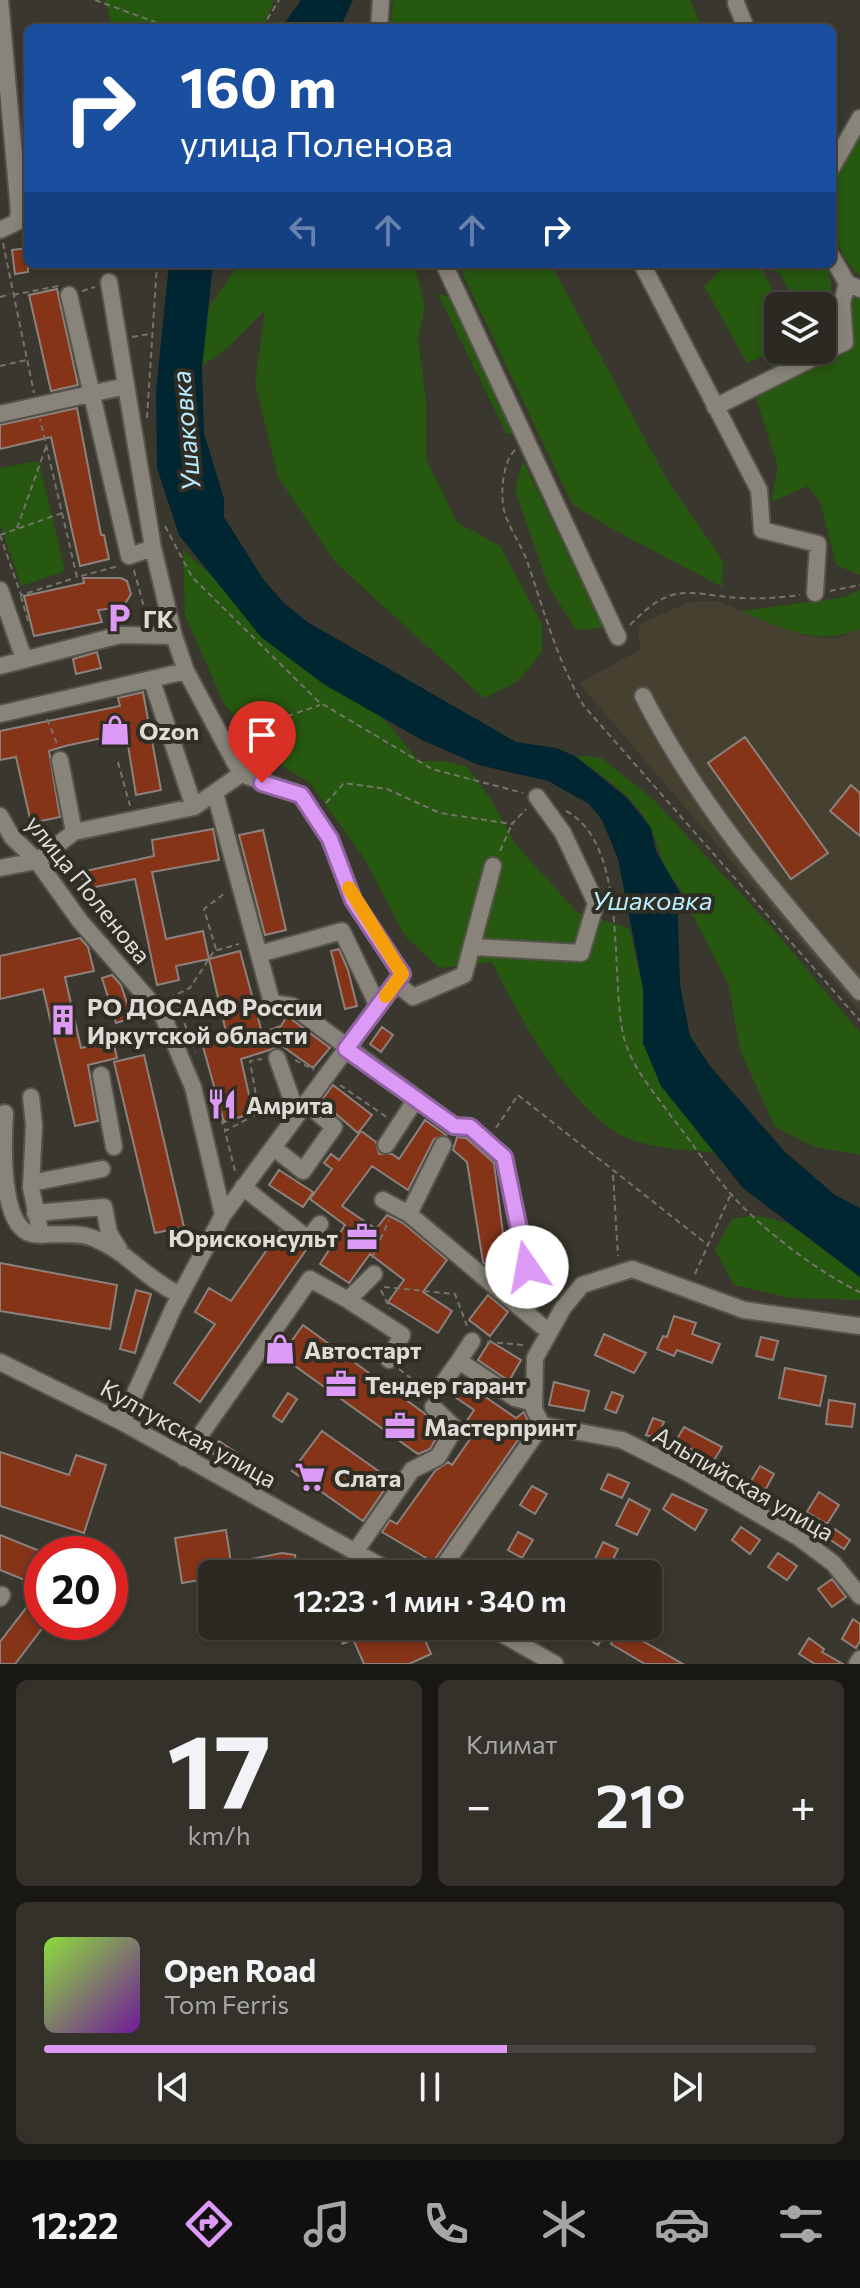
<!DOCTYPE html>
<html lang="ru">
<meta charset="utf-8">
<style>
:root{--surface:#2c2922;--page:#34312a;--text:#f1f3f6;--muted:#a6a6a5;--line:#484540;--accent:#dc99f5}
body{margin:0;font-family:Commissioner,sans-serif;background:var(--page);color:var(--text);height:100vh;display:flex;flex-direction:column;font-size:30px;white-space:nowrap}
*{box-sizing:border-box;margin:0}
p{font-size:26px;color:var(--muted)}
.icon{flex:none;width:44px;height:44px;fill:none;stroke:currentColor;stroke-width:2;stroke-linecap:round;stroke-linejoin:round}
.map{position:relative;height:1664px;overflow:hidden}
.drawer{display:flex;flex-direction:column;gap:16px;padding:16px;background:#181713;flex:1}
.drawer>*{flex:none}
.hud{position:absolute;left:24px;top:24px;width:812px;height:244px;border-radius:12px;box-shadow:0 4px 12px #0003,0 0 0 2px var(--line);background:#1a4fa0;color:#fff;overflow:hidden}
.tools{position:absolute;left:764px;top:292px;display:grid;gap:16px}
.tools a{display:grid;place-items:center;width:72px;height:72px;border-radius:12px;background:var(--surface);box-shadow:0 4px 12px #0003,0 0 0 2px var(--line);font-size:40px}
.speed{position:absolute;left:24px;top:1536px;display:flex;gap:16px;font-size:40px;font-weight:700;text-align:center}
.speed>*{display:grid;place-content:center;width:104px;height:104px;border-radius:50%;background:var(--surface);box-shadow:0 4px 12px #0003,0 0 0 2px var(--line);line-height:1}
.speed .limit{border:12px solid #d22;background:#fff;color:#111}
.pin{position:absolute;display:grid;place-items:center;width:68px;height:68px;color:#fff;margin:-82px -34px;border-radius:50% 50% 50% 0;rotate:-45deg;box-shadow:0 0 8px #0007}
.pin .icon{rotate:45deg}
.me{position:absolute;width:88px;margin:-44px;rotate:348deg;stroke-linejoin:round;filter:drop-shadow(0 0 6px #0008)}
.turn{display:flex;align-items:center;gap:28px;height:168px;padding:0 24px;font-size:36px}
.turn .icon{width:104px;height:104px;stroke-width:2.5}
.turn b{display:block;font-size:56px;line-height:68px}
.lanes{display:flex;align-items:center;height:76px;padding:0 24px;background:#0003;justify-content:center;gap:40px;direction:ltr}
.lanes .off{opacity:.35}
.big{font-size:60px;font-weight:600;line-height:1.1}
.drawer .card{flex:1;display:flex;flex-direction:column;justify-content:center;gap:12px;min-width:0;padding:0 28px;border-radius:12px;background:var(--page)}
.drawer .dial{align-items:center;gap:0}
.dial b{font-size:104px;line-height:1}
.song{display:flex;align-items:center;gap:24px}
.cover{width:96px;height:96px;border-radius:12px;background:linear-gradient(135deg,hsl(90 70% 55%),hsl(280 70% 35%))}
.played{height:8px;border-radius:4px;background:linear-gradient(90deg,var(--accent) 60%,var(--line) 60%)}
.keys{display:flex;justify-content:space-around;direction:ltr}
.heat{display:flex;justify-content:space-between;align-items:center;font-size:44px;direction:ltr}
.drawer .tiles{flex:1;display:grid;gap:16px;grid-template-columns:1fr 1fr}
.card:last-child{grid-column:span 2}
.trip{position:absolute;left:198px;top:1560px;width:464px;height:80px;border-radius:12px;background:var(--surface);box-shadow:0 4px 12px #0003,0 0 0 2px var(--line);font-weight:600;line-height:80px;text-align:center}
.tabs{display:flex;height:128px;justify-content:space-around;align-items:center;background:#12100e;color:var(--muted)}
.tabs .icon{width:56px;height:56px}
.tabs .current{color:var(--accent)}
.tabs b{font-size:36px;color:var(--text)}
.map>svg:first-child{display:block}
.built{fill:#464031}
.green{fill:#265810}
.water{fill:#002632}
.building{fill:#853418;stroke:#8d817e;stroke-width:2}
.lines{fill:none;stroke-linecap:round;stroke-linejoin:round}
.minor-casing{stroke:#56534c;stroke-width:20}
.path{stroke:#76736b;stroke-width:2;stroke-dasharray:6 4;stroke-linecap:butt}
.minor{stroke:#88847a;stroke-width:16}
.route-casing{stroke:#8f639f;stroke-width:20}
.route{stroke:#dc99f5;stroke-width:14}
.slow{stroke:#f59e0b;stroke-width:14}
.labels{text-anchor:middle;dominant-baseline:central;stroke-width:8;stroke-linejoin:round;paint-order:stroke}
.poi-label{font-size:24px;font-weight:bold;fill:#dedcd7;stroke:#302d24;text-anchor:start}
.street-label{font-size:24px;fill:#dedcd7;stroke:#302d24}
.water-label{font-size:26px;font-style:italic;fill:#b7ebfe;stroke:#302d24}
</style>
<div class="map">
<svg width="860" height="1664" viewBox="0 0 860 1664">
<rect width="100%" height="100%" fill="#3a372e"/>
<path class="built" d="M717,601L806,636L837,639L860,629V1012L579,683L640,650L638,625L689,602Z"/>
<path class="green" d="M105,0H274L264,28H113Z
M393,0H690L702,28H673L670,24L643,28H390Z
M860,128V276C831,250 823,202 836,165C840,152 852,140 860,128Z
M239,264H414L425,306L418,337L426,401V459L457,522L500,546L542,624V652L517,682L484,698L335,562L278,477L255,383L265,310L228,347L202,367L209,307Z
M458,264H551L666,478L723,561L722,587C672,559 618,535 572,504Z
M721,264H828L839,342L822,347V306H795L780,273L762,268L779,306L778,350H795L798,360L772,368L762,357L747,363L704,286L722,269Z
M848,292L860,299V575L836,565L820,502L808,486L771,502L778,467L755,394L848,347Z
M438,294L448,296L515,434L506,433Z
M523,460L603,628L576,630L548,585L515,490Z
M39,461L65,571L21,586L0,524V468Z
M183,550L217,580L261,637L325,685L382,717L419,761H442L466,766L490,798L516,845L578,913L629,928L643,988V1043L698,1133L715,1153C688,1149 655,1149 630,1139C575,1119 517,1014 492,962L439,968L405,936L364,858L310,783L270,758L224,704L185,615Z
M860,589V629C814,648 784,627 740,611L846,597Z
M575,756L600,757L654,800L775,931L860,1033V1155L815,1147L775,1127L740,1050L729,986L677,884C660,866 661,849 651,829C637,798 601,775 575,756Z
M755,1215L788,1223L860,1277V1300L789,1298L734,1285L715,1250L732,1219Z"/>
<path class="water" d="M301,0H353L340,28H281Z
M169,264H213L202,367L204,433L224,499V517L263,579L285,604L309,623L516,742L556,748L575,756L627,798L651,828L656,851L682,896L678,916L680,985L690,1036L710,1066L785,1152L835,1195L860,1208V1277L743,1188L661,1086L643,1043V988L618,859L602,820L589,804L548,781L479,765L422,740L325,685L261,637L179,535L157,468L156,391Z"/>
<path class="building" d="M28,248V272L15,274L12,250Z
M57,289L78,385L51,391L29,295Z
M77,408L101,535H104L109,559L80,566L51,437L0,449V425Z
M83,578H121L127,581L131,594L123,607L98,610L102,622L34,636L24,596L84,583Z
M97,652L101,668L76,674L73,659Z
M143,692L161,790L136,795L126,733L65,746L49,751L60,817L31,823L16,757L0,760V731L120,706L118,698Z
M745,737L828,853L791,879L708,763Z
M851,785L860,793V836L830,811Z
M213,829L219,860L152,872L166,939L203,931L209,959L176,966L179,980L157,985L135,879L85,889L81,872L154,856L152,840Z
M263,830L286,930L265,935L239,835Z
M80,938L88,947L94,971L65,977L81,1048L113,1040L117,1058L88,1065L98,1121L75,1126L43,989L0,999V956Z
M339,949L348,970L357,1006L345,1009L331,951Z
M240,951L262,1033L281,1026L287,1016L330,1048L313,1068L282,1046L241,1059L253,1113L224,1122L202,1043L227,1036L209,959Z
M112,975L121,985L132,1018L116,1023L102,978Z
M382,1027L393,1035L381,1052L370,1044Z
M144,1055L184,1227L155,1233L114,1062Z
M333,1085L372,1115L358,1133L321,1101Z
M425,1120L446,1135L434,1139L408,1190L372,1166L342,1206L376,1229L387,1215L403,1223L447,1260L423,1292L452,1311L438,1333L388,1302L404,1280L370,1254L349,1283L320,1264L345,1225L310,1199L332,1169L324,1163L331,1154L339,1160L361,1131L376,1142L379,1154H392L399,1159Z
M457,1137L466,1138L494,1163L507,1265L490,1268L483,1262L467,1162L453,1150Z
M279,1170L313,1192L303,1207L269,1185Z
M280,1231L306,1250L200,1402L174,1383L215,1324L195,1312L209,1288L231,1301Z
M0,1263L117,1285L110,1329L0,1311Z
M136,1290L151,1294L135,1353L120,1349Z
M488,1295L508,1312L490,1336L469,1320Z
M674,1316L696,1323L692,1334L720,1344L712,1363L677,1350L674,1356L657,1349L663,1336L667,1337Z
M303,1325L424,1413L441,1429L430,1449L418,1454L281,1356Z
M604,1334L646,1353L634,1373L595,1355Z
M761,1337L778,1341L773,1360L756,1356Z
M490,1341L521,1360L509,1381L478,1360Z
M785,1368L826,1376L820,1406L779,1398Z
M554,1382L589,1391L584,1411L549,1405Z
M465,1383L516,1418L524,1412L529,1424L433,1562L382,1532L390,1520L397,1524L435,1471L448,1462L452,1465L477,1429L466,1422L474,1410L455,1397Z
M612,1392L623,1396L616,1413L605,1409Z
M288,1393L297,1399L282,1422L273,1416Z
M829,1400L855,1404L852,1427L826,1424Z
M653,1418L664,1422L657,1438L646,1435Z
M684,1427L722,1447L713,1462L691,1449L688,1455L673,1446Z
M322,1431L391,1480L363,1521L292,1471Z
M219,1441L237,1453L230,1465L212,1453Z
M0,1452L69,1475L76,1455L106,1465L84,1533L0,1506Z
M760,1466L774,1474L763,1494L748,1486Z
M608,1474L629,1483L622,1498L601,1489Z
M532,1486L547,1494L535,1514L520,1505Z
M819,1492L839,1505L827,1524L807,1512Z
M672,1494L707,1510L695,1530L663,1509Z
M629,1499L650,1510L637,1535L616,1525Z
M741,1527L760,1540L750,1554L732,1540Z
M835,1529L850,1540L844,1549L829,1539Z
M226,1530L231,1563L282,1553L295,1555L298,1572L212,1574V1578L182,1583L175,1538Z
M518,1532L533,1540L522,1558L508,1550Z
M0,1535L42,1552V1587L0,1570Z
M603,1542L618,1549L606,1574H588Z
M778,1553L797,1566L787,1580L768,1567Z
M832,1579L846,1597L832,1607L818,1589Z
M33,1599L42,1606V1622H47L15,1664H0V1642Z
M853,1619L860,1624V1641L856,1648L842,1639Z
M335,1626H419L431,1654L409,1664H364L353,1639L343,1644Z
M567,1626H590L604,1635L598,1645Z
M620,1628L683,1664H645L611,1644Z
M809,1638L824,1649L822,1652L843,1664H815L799,1654Z"/>
<g class="lines">
<g class="minor-casing">
<path id="minor" d="M736,3L746,28
M379,28L381,0
M832,167L860,118
M0,230L17,222L19,211L0,0
M832,257L847,283L860,289
M444,264L618,637
M643,266L759,490L762,530L818,544L815,593
M69,295L129,556L153,548
M715,407L845,342L842,303L847,283
M0,414L126,386
M0,590L24,659
M0,666L120,635L174,636
M152,681L194,807
M643,696C702,811 777,895 860,992
M0,714L186,671
M60,760L74,832
M215,793L272,1003L292,1006L454,1126L470,1127L504,1157L527,1267
M0,816L12,837L37,861L80,921L163,1016L193,1087L223,1215L174,1307L122,1422
M0,868L37,861L74,832L194,807L241,774L186,671L174,636L153,548L109,282
M472,947L581,953L596,903L563,833L537,797
M259,954L342,931L378,1006
M396,983L413,997L464,975L493,866
M277,1058L297,1114
M101,1075L114,1147
M31,1097L34,1125L31,1188L41,1235
M5,1113C3,1145 0,1227 32,1234C51,1236 75,1231 93,1238C127,1251 144,1278 180,1295
M386,1145L416,1099
M274,1148L303,1171L334,1127L306,1103
M31,1183L102,1169
M243,1187L308,1239L320,1224
M383,1200L409,1214L549,1332
M35,1213L104,1207L109,1233L119,1249
M409,1214L443,1145
M223,1215L402,974L353,900L330,839L301,795L241,774
M348,1300L402,1335L389,1360
M472,1341L459,1361L515,1398L534,1403
M0,1362L122,1422L395,1574
M438,1390L459,1361
M542,1425L622,1440L688,1473L798,1537L833,1563L860,1596
M184,1458L310,1279L348,1300L374,1274
M355,1552L412,1470L438,1457L455,1428L433,1407
M438,1574L542,1425L534,1409L535,1358L563,1308L582,1285L632,1269L744,1310L860,1326
M0,1598L2,1595
M488,1626L555,1664
M857,1664L860,1659"/>
</g>
<path class="path" d="M95,0L171,28
M262,28L279,0
M3,243L34,393
M82,291L95,287
M13,295L58,286
M0,297L10,294
M132,337L150,334
M0,366L26,360
M147,418L157,264
M515,450C503,461 500,494 504,510C508,527 521,544 527,561C544,610 557,661 584,706L860,1021
M62,513L77,577L119,566
M165,526L192,577L319,702L432,769L523,793
M17,528L46,447
M0,535L62,513L40,419
M0,535L21,595L75,578
M134,570L148,622
M830,591L860,585
M21,596L29,625
M630,625C672,582 684,593 737,598C759,599 779,598 800,595
M47,719L58,746
M250,760L276,720L320,705
M118,762L130,806
M326,803L344,783L387,789L440,813L512,824L526,809
M566,811C630,845 609,978 624,1038C632,1068 654,1092 671,1116C691,1141 709,1169 730,1193C760,1228 819,1273 860,1292
M500,851L512,824
M216,949L204,909L225,893
M174,995L195,1052
M169,998L190,988L214,951L239,944
M295,1060L314,1070
M340,1085L388,1118
M210,1091L225,1130
M496,1128L518,1095L708,1245
M235,1171L225,1131L259,1113L250,1061L262,1059
M613,1175L618,1256
M372,1258L389,1220
M695,1274L730,1196
M384,1287L455,1294L467,1326
M381,1290L390,1309
M487,1342L524,1345
M399,1369L422,1387"/>
<use href="#minor" class="minor"/>
</g>
<g class="lines">
<g class="route-casing">
<path id="route" d="M262,783L301,795L330,839L353,900L402,974L346,1049L454,1126L470,1127L504,1157L527,1267"/>
</g>
<use href="#route" class="route"/>
<path class="slow" d="M349,888L402,974L386,996"/>
</g>
<defs>
<g id="parking-bare" transform="scale(2.4)"><path d="M-3.5-5.5H1a3.5 3.5 0 0 1 0 7H-1V5.5H-3.5ZM-1-3.4V-.6H.8a1.4 1.4 0 0 0 0-2.8Z" fill="#dc99f5" stroke="#302d24" stroke-width="2.5" paint-order="stroke"/></g>
<g id="shop-bare" transform="scale(2.4)"><path d="M-5-2.5h2.3a2.7 3.5 0 0 1 5.4 0H5L5.5 6h-11ZM-1.5-2.5h3a1.5 2.3 0 0 0-3 0Z" fill="#dc99f5" stroke="#302d24" stroke-width="2.5" paint-order="stroke"/></g>
<g id="building-bare" transform="scale(2.4)"><path d="M-4-6H4V6H1V3H-1V6H-4ZM-2.5-4.3h1.7v1.8h-1.7ZM.8-4.3h1.7v1.8H.8ZM-2.5-1h1.7V.8h-1.7ZM.8-1h1.7V.8H.8Z" fill="#dc99f5" stroke="#302d24" stroke-width="2.5" paint-order="stroke"/></g>
<g id="restaurant-bare" transform="scale(2.4)"><path d="M-5-6h1v4h1v-4h1v4h1v-4h1v5L-1.5 .5V6h-2V.5L-5-1ZM5-6V6H3V1.5H1.5Q1.5-4 5-6Z" fill="#dc99f5" stroke="#302d24" stroke-width="2.5" paint-order="stroke"/></g>
<g id="office-bare" transform="scale(2.4)"><path d="M-6-3h4V-5.5h4V-3h4V5H-6ZM-1-4.5V-3h2v-1.5ZM-6 0V1H6V0Z" fill="#dc99f5" stroke="#302d24" stroke-width="2.5" paint-order="stroke"/></g>
<g id="supermarket-bare" transform="scale(2.4)"><path d="M-6-5.5h2.5l.6 2H6L4.5 2H-2.5L-4.4-4H-6ZM-1.5 3.2a1.3 1.3 0 1 0 .1 0ZM3 3.2a1.3 1.3 0 1 0 .1 0Z" fill="#dc99f5" stroke="#302d24" stroke-width="2.5" paint-order="stroke"/></g>
</defs>
<g fill-rule="evenodd">
<use href="#parking-bare" x="119" y="618"/>
<use href="#shop-bare" x="115" y="730"/>
<use href="#building-bare" x="63" y="1020"/>
<use href="#restaurant-bare" x="222" y="1104"/>
<use href="#office-bare" x="362" y="1237"/>
<use href="#shop-bare" x="280" y="1349"/>
<use href="#office-bare" x="341" y="1384"/>
<use href="#office-bare" x="400" y="1426"/>
<use href="#supermarket-bare" x="310" y="1477"/>
</g>
<g class="labels">
<g class="poi-label">
<text x="143" y="618">ГК</text>
<text x="139" y="730">Ozon</text>
<text x="87" y="1006">РО ДОСААФ России<tspan x="87" dy="28">Иркутской области</tspan></text>
<text x="246" y="1104">Амрита</text>
<text x="338" y="1237" text-anchor="end">Юрисконсульт</text>
<text x="304" y="1349">Автостарт</text>
<text x="365" y="1384">Тендер гарант</text>
<text x="424" y="1426">Мастерпринт</text>
<text x="334" y="1477">Слата</text>
</g>
<g class="street-label">
<text transform="translate(89 889) rotate(51)">улица Поленова</text>
<text transform="translate(189 1433) rotate(29)">Култукская улица</text>
<text transform="translate(744 1483) rotate(30)">Альпийская улица</text>
</g>
<g class="water-label">
<text transform="translate(185 431) rotate(-95)">Ушаковка</text>
<text x="652" y="899">Ушаковка</text>
</g>
</g>
</svg>
<div class="tools">
<a><svg class="icon" aria-label="layers" viewBox="0 0 24 24"><path d="M12 4l9 5-9 5-9-5zM3 14l9 5 9-5"/></svg></a>
</div>
<div class="speed"><div class="limit">20</div></div>
<div class="pin" style="left:262px;top:783px;background:#d93025"><svg class="icon" aria-label="arrive" viewBox="0 0 24 24"><path d="M6 21V4h12l-3 4 3 4H6"/></svg></div>
<svg class="me" style="left:527px;top:1267px" viewBox="-20 -20 40 40"><circle r="19" fill="#fff"/><path d="M0-13L10 11 0 6-10 11z" fill="#dc99f5"/></svg>
<div class="trip">12:23 · 1 мин · 340 m</div>
<div class="hud">
<div class="turn"><svg class="icon" aria-label="right" viewBox="0 0 24 24"><path d="M7 20v-9h11M14 6l5 5-5 5"/></svg><div><b>160 m</b>улица Поленова</div></div>
<div class="lanes"><svg class="icon off" aria-label="left" viewBox="0 0 24 24"><path d="M17 20v-9H6M10 6l-5 5 5 5"/></svg><svg class="icon off" aria-label="ahead" viewBox="0 0 24 24"><path d="M12 20V5M6 11l6-6 6 6"/></svg><svg class="icon off" aria-label="ahead" viewBox="0 0 24 24"><path d="M12 20V5M6 11l6-6 6 6"/></svg><svg class="icon" aria-label="right" viewBox="0 0 24 24"><path d="M7 20v-9h11M14 6l5 5-5 5"/></svg></div>
</div>
</div>
<section class="drawer">
<div class="tiles">
<div class="card dial"><b>17</b><p>km/h</p></div>
<div class="card"><p>Климат</p>
<div class="heat"><a>−</a><b class="big">21°</b><a>+</a></div>
</div>
<div class="card">
<div class="song"><i class="cover"></i><div><b>Open Road</b><p>Tom Ferris</p></div></div>
<div class="played"></div>
<div class="keys"><svg class="icon" aria-label="previous" viewBox="0 0 24 24"><path d="M18 5L8 12l10 7zM5 5v14"/></svg><svg class="icon" aria-label="pause" viewBox="0 0 24 24"><path d="M8 5v14M16 5v14"/></svg><svg class="icon" aria-label="next" viewBox="0 0 24 24"><path d="M6 5l10 7-10 7zM19 5v14"/></svg></div>
</div>
</div>
</section>
<nav class="tabs">
<b>12:22</b>
<svg class="icon current" aria-label="directions" viewBox="0 0 24 24"><path d="M12 3l9 9-9 9-9-9zM9 14v-3h6M13 9l2 2-2 2"/></svg>
<svg class="icon" aria-label="music" viewBox="0 0 24 24"><path d="M9 18V5l10-2v13"/><circle cx="6" cy="18" r="3"/><circle cx="16" cy="16" r="3"/></svg>
<svg class="icon" aria-label="phone" viewBox="0 0 24 24"><path d="M5 4h4l2 5-3 2q2 4 5 5l2-3 5 2v4C11 20 4 13 5 4z"/></svg>
<svg class="icon" aria-label="climate" viewBox="0 0 24 24"><path d="M12 3v18M4 7l16 10M4 17L20 7"/></svg>
<svg class="icon" aria-label="car" viewBox="0 0 24 24"><path d="M5 17H2v-5l4-1 3-4h7l3 4 3 1v5h-3M9 17h6M6 11h13"/><circle cx="7" cy="17" r="2"/><circle cx="17" cy="17" r="2"/></svg>
<svg class="icon" aria-label="filters" viewBox="0 0 24 24"><path d="M4 7h16M4 17h16"/><circle cx="9" cy="7" r="2"/><circle cx="15" cy="17" r="2"/></svg>
</nav>
